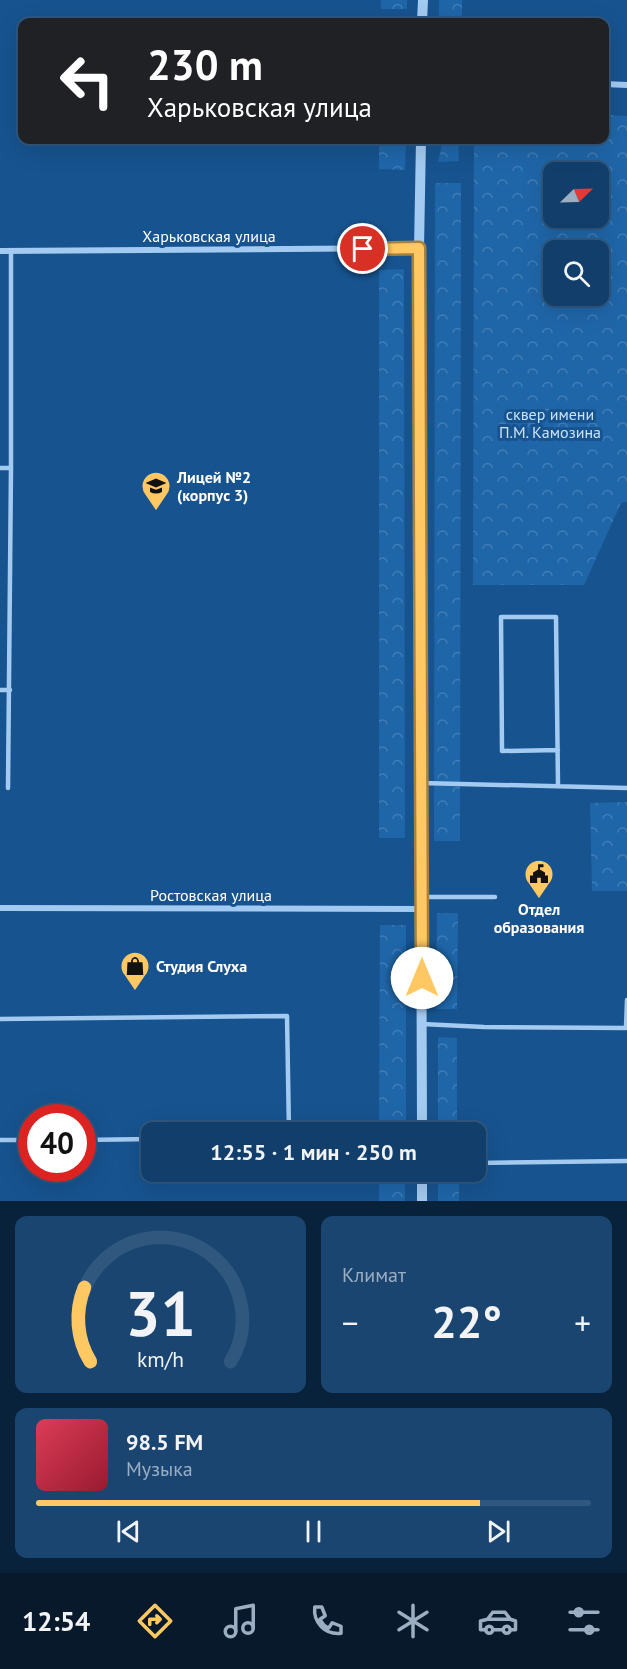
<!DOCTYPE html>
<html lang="ru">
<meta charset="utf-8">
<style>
:root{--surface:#113e6b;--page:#1a4571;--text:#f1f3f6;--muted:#9caec1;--line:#30577e;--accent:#ffc862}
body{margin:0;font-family:"PT Sans",sans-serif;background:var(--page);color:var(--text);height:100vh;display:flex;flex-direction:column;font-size:22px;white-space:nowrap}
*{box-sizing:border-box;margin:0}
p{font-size:20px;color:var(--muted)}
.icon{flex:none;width:33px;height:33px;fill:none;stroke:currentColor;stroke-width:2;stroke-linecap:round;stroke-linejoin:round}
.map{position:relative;height:1201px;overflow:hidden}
.side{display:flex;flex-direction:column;gap:15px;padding:15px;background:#09223b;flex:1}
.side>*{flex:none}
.banner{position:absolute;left:18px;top:18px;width:591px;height:126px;border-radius:12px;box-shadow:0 6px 24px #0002,0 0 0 2px var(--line);background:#202124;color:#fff;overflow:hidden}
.needle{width:39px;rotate:67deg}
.tools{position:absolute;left:543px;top:162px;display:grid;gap:12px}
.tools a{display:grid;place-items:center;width:66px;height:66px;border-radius:12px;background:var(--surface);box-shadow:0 6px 24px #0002,0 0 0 2px var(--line);font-size:30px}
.speed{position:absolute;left:18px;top:1104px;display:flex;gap:12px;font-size:30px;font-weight:700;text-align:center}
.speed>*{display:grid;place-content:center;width:78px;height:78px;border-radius:50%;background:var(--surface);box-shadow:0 6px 24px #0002,0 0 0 2px var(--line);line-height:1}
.speed .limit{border:9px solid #d22;background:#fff;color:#111}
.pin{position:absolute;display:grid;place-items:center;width:51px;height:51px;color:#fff;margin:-26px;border:3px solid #fff;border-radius:50%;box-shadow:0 2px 6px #0007}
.me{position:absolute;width:66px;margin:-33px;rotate:0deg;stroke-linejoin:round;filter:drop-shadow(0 0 4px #0008)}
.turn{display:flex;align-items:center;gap:21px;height:126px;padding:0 30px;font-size:27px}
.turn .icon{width:78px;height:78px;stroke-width:2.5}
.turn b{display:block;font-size:42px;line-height:51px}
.big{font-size:45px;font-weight:700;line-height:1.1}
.side .widget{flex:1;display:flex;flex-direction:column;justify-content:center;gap:9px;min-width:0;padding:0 21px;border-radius:12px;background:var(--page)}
.side .dial{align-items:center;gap:0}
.dial svg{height:156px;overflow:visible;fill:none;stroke:var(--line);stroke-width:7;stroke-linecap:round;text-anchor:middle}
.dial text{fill:var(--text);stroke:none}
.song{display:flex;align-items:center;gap:18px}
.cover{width:72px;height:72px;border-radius:9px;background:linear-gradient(135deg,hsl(350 70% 55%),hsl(350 70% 35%))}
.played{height:6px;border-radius:3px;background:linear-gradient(90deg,var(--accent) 80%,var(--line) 80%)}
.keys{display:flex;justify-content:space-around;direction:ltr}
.heat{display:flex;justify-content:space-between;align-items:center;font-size:33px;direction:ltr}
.side .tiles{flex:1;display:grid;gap:15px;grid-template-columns:1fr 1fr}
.widget:last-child{grid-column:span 2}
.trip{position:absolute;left:141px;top:1122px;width:345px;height:60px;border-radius:12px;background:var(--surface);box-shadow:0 6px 24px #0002,0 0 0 2px var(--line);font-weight:700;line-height:60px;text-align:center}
.menu{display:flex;height:96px;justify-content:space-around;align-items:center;background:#07192b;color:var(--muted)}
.menu .icon{width:42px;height:42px}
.menu .on{color:var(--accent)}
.menu b{font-size:27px;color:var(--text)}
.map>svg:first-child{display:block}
.forest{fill:url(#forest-crowns);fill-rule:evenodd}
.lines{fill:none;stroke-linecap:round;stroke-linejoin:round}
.service{stroke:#a3caf0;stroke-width:4.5}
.minor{stroke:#a3caf0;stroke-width:6}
.tertiary{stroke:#a3caf0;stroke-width:10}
.route-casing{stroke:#a68240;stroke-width:15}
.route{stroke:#ffc862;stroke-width:10}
.labels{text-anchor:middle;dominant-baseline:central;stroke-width:6;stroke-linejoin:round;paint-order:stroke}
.street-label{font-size:16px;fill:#fff;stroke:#17538f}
.park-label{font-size:16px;fill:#cae3fb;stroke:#17538f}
.poi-label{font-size:16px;font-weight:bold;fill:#fff;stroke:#17538f;text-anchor:start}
</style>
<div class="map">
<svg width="627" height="1201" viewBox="0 0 627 1201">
<defs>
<pattern id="forest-crowns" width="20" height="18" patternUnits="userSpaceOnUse" patternTransform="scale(1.5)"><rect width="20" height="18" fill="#1f66a9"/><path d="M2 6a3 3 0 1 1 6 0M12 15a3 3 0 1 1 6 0" fill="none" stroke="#417db6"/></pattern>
</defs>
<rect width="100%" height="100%" fill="#17538f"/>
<path class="forest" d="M381,0H407V9H381Z
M439,0H462V22H441L439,16Z
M605,115L627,116V502L621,503L584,585H473L474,140H604ZM554,172H598V218H554ZM554,250H598V296H554Z
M379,140H406L405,170L379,169Z
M443,140H458L459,161L438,162Z
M435,183H461L460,841H434Z
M404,269L405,838H379V270Z
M627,802V891H592L590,803Z
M437,913H458L457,1009H436Z
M380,925H406V1132H379Z
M438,1037L457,1038V1132H438Z
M379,1172H405V1201H379Z
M438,1172H459V1201H438Z"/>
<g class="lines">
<path class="service" d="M0,468H11
M0,690H10
M558,750L502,751L501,617H556L558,786
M421,783L627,788
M8,788L11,468V251
M422,897H495
M0,1019L287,1016L289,1132
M422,1024L484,1027L626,1028L627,1000
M0,1140H32
M82,1140L152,1139
M476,1163L627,1161"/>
<path class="minor" d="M604,84L627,85
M0,251L419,248
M0,908L422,909"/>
<path class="tertiary" d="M422,22L423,0
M421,140L419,248L422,1132
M422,1201V1172"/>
</g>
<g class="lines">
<g class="route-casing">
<path id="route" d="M363,249L419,248L422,978"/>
</g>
<use href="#route" class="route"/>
</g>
<defs>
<g id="school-pin" transform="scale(1.5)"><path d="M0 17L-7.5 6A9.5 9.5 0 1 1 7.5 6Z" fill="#ffc862" stroke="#17538f"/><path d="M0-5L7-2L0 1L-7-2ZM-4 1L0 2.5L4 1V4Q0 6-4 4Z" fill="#111"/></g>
<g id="civic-pin" transform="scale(1.5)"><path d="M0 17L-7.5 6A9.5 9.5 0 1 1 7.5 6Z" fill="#ffc862" stroke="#17538f"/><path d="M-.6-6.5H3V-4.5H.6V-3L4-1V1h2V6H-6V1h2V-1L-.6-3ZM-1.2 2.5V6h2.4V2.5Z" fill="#111"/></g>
<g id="shop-pin" transform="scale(1.5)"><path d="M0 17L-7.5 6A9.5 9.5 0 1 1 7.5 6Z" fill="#ffc862" stroke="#17538f"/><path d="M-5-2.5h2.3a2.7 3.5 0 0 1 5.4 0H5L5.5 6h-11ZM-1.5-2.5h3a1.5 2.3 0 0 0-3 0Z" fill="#111"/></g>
</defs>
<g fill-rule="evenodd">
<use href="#school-pin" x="156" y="486"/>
<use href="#civic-pin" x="539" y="874"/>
<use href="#shop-pin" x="135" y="966"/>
</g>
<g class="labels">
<g class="street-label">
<text x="209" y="236">Харьковская улица</text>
<text x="211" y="895">Ростовская улица</text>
</g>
<g class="park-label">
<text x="550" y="414">сквер имени<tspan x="550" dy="18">П.М. Камозина</tspan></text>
</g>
<g class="poi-label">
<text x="177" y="477">Лицей №2<tspan x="177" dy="18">(корпус 3)</tspan></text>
<text x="539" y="909" text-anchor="middle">Отдел<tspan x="539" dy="18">образования</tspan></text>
<text x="156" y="966">Студия Слуха</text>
</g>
</g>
</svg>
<div class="tools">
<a><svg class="needle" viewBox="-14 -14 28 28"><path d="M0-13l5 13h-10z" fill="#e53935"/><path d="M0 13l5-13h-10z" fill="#9caec1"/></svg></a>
<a><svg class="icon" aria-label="search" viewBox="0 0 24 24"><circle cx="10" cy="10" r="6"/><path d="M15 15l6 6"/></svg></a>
</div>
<div class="speed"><div class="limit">40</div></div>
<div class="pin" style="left:363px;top:249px;background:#d93025"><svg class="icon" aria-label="arrive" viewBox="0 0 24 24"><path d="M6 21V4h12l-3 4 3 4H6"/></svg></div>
<svg class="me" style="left:422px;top:978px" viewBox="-20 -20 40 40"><circle r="19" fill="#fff"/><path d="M0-13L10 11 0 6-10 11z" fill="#ffc862"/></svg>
<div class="trip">12:55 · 1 мин · 250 m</div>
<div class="banner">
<div class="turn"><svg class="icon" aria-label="left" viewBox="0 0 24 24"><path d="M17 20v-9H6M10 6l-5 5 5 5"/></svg><div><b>230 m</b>Харьковская улица</div></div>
</div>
</div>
<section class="side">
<div class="tiles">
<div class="widget dial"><svg viewBox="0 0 100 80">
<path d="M14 69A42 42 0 1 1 86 69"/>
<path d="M14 69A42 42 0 0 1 11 31" stroke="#ffc862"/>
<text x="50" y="56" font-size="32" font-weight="700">31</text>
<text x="50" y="72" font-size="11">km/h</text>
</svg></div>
<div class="widget"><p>Климат</p>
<div class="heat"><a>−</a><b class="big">22°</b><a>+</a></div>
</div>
<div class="widget">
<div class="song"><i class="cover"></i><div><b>98.5 FM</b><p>Музыка</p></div></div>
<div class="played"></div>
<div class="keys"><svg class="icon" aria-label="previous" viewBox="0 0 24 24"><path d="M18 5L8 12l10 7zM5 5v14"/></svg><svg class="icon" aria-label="pause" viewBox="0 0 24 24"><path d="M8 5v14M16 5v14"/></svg><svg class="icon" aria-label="next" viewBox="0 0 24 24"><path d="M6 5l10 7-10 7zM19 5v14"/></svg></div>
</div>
</div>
</section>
<nav class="menu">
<b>12:54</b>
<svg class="icon on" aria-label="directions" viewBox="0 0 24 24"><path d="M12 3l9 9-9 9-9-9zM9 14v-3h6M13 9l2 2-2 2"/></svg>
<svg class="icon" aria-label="music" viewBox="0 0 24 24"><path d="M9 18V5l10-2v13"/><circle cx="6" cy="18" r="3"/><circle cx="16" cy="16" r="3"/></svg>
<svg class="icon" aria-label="phone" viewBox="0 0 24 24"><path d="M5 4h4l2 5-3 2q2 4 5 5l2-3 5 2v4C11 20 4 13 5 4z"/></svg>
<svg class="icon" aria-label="climate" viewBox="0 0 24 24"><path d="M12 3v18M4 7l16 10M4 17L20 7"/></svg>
<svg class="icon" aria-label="car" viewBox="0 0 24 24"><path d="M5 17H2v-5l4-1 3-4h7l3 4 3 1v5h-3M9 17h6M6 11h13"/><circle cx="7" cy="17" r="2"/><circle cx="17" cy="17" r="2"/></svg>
<svg class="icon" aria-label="filters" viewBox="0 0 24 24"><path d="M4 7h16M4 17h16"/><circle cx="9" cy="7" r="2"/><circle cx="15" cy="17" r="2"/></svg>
</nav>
